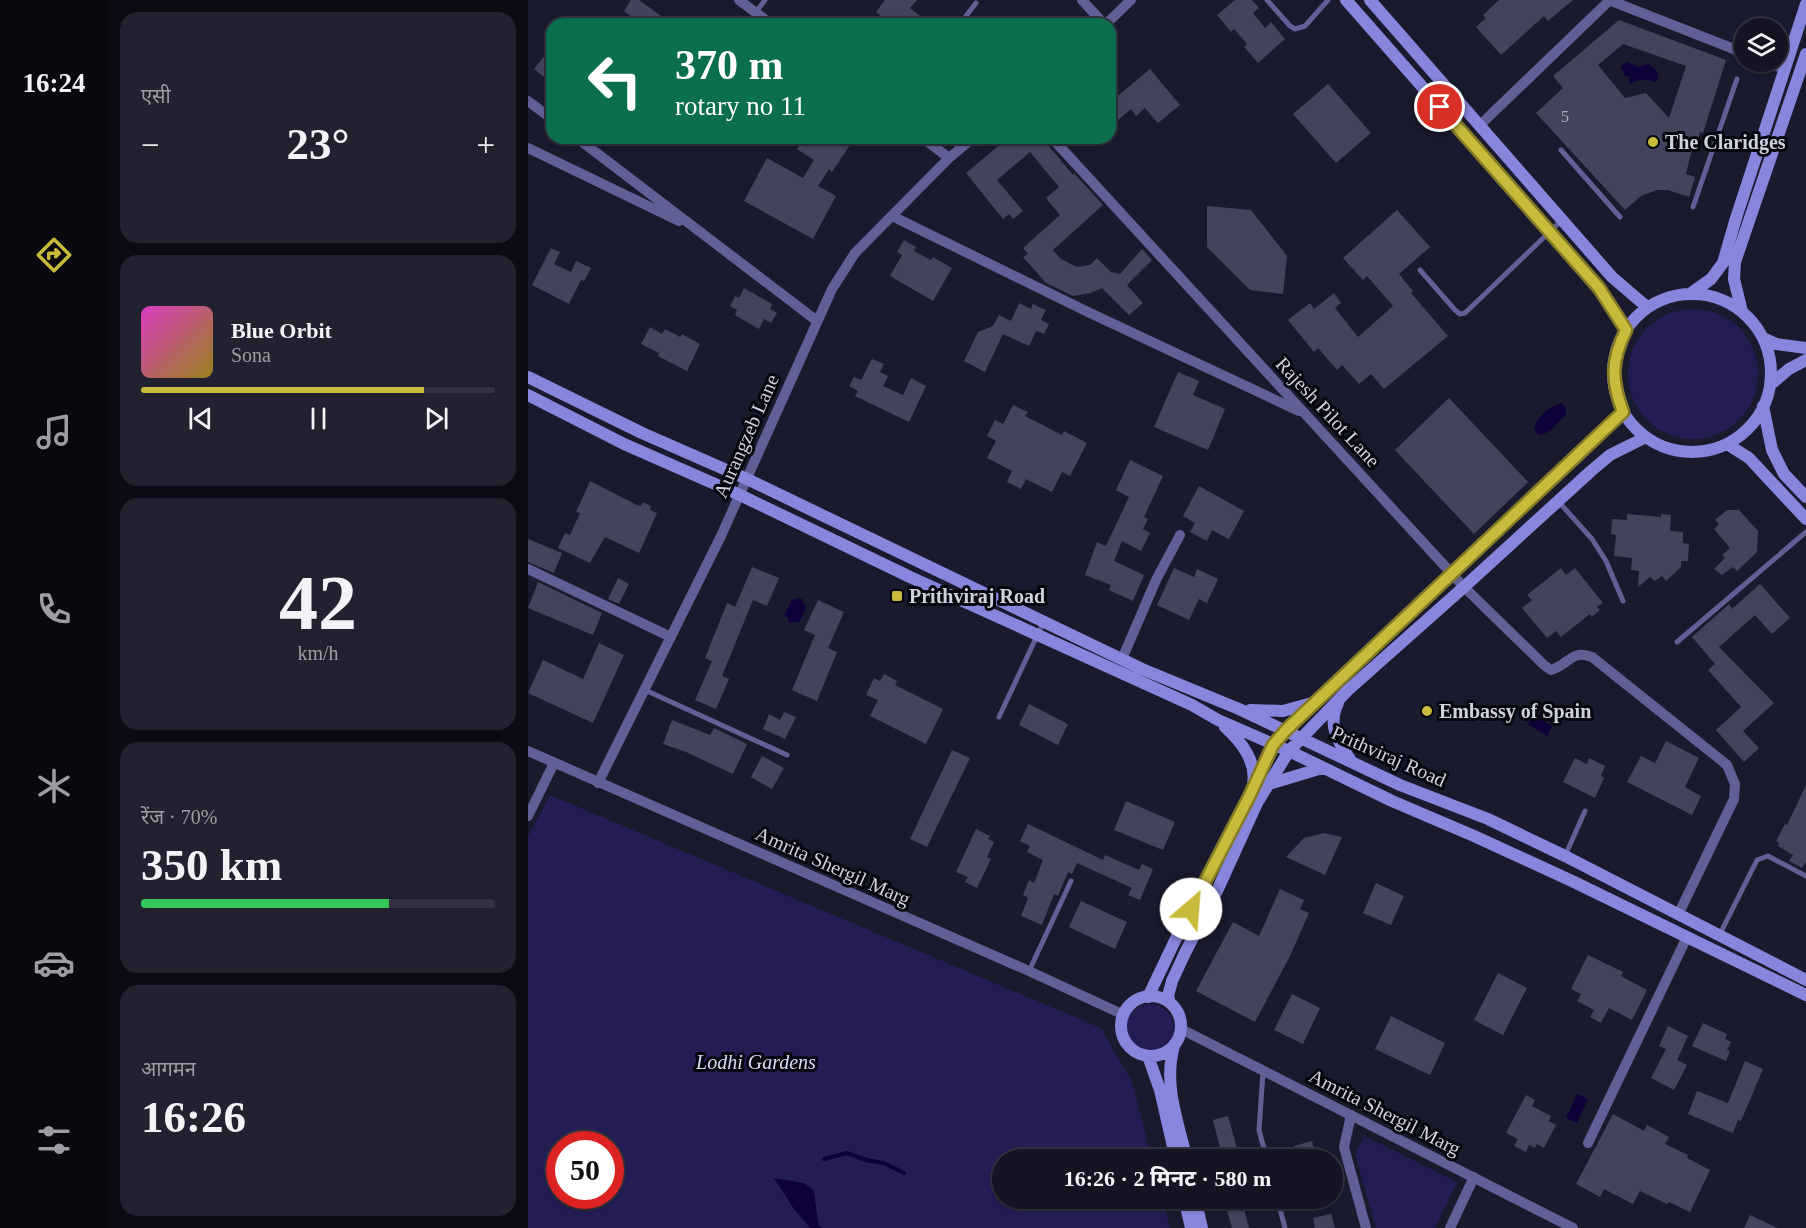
<!DOCTYPE html>
<html lang="hi">
<meta charset="utf-8">
<style>
:root{--surface:#141422;--page:#21212f;--text:#f1f3f6;--muted:#9d9ea5;--line:#333340;--accent:#c8bb3b}
body{margin:0;font-family:"Times New Roman","Noto Sans Devanagari",serif;background:var(--page);color:var(--text);height:100vh;display:flex;flex-direction:column;font-size:22px;white-space:nowrap}
*{box-sizing:border-box;margin:0}
p{font-size:20px;color:var(--muted)}
.icon{flex:none;width:33px;height:33px;fill:none;stroke:currentColor;stroke-width:2;stroke-linecap:round;stroke-linejoin:round}
.map{position:relative;flex:1;overflow:hidden}
.sheet{display:flex;flex-direction:column;gap:12px;padding:12px;background:#0b0b13;width:420px}
.sheet>*{flex:none}
.top-card{position:absolute;left:18px;top:18px;width:570px;height:126px;border-radius:18px;box-shadow:0 2px 4px #0004,0 0 0 2px var(--line);background:#0b6e4f;color:#fff;overflow:hidden}
.fabs{position:absolute;left:1206px;top:18px;display:grid;gap:12px}
.fabs a{display:grid;place-items:center;width:54px;height:54px;border-radius:50%;background:var(--surface);box-shadow:0 2px 4px #0004,0 0 0 2px var(--line);font-size:30px}
.speed{position:absolute;left:18px;top:1131px;display:flex;gap:12px;font-size:30px;font-weight:700;text-align:center}
.speed>*{display:grid;place-content:center;width:78px;height:78px;border-radius:50%;background:var(--surface);box-shadow:0 2px 4px #0004,0 0 0 2px var(--line);line-height:1}
.speed .limit{border:9px solid #d22;background:#fff;color:#111}
.pin{position:absolute;display:grid;place-items:center;width:51px;height:51px;color:#fff;margin:-26px;border:3px solid #fff;border-radius:50%;box-shadow:0 2px 6px #0007}
.me{position:absolute;width:66px;margin:-33px;rotate:27deg;stroke-linejoin:round;filter:drop-shadow(0 0 4px #0008)}
.turn{display:flex;align-items:center;gap:21px;height:126px;padding:0 30px;font-size:27px}
.turn .icon{width:78px;height:78px;stroke-width:2.5}
.turn b{display:block;font-size:42px;line-height:51px}
.big{font-size:45px;font-weight:700;line-height:1.1}
.sheet .card{flex:1;display:flex;flex-direction:column;justify-content:center;gap:9px;min-width:0;padding:0 21px;border-radius:18px;background:var(--page)}
.sheet .dial{align-items:center;gap:0}
.dial b{font-size:78px;line-height:1}
.song{display:flex;align-items:center;gap:18px}
.cover{width:72px;height:72px;border-radius:9px;background:linear-gradient(135deg,hsl(310 70% 55%),hsl(50 70% 35%))}
.played{height:6px;border-radius:3px;background:linear-gradient(90deg,var(--accent) 80%,var(--line) 80%)}
.keys{display:flex;justify-content:space-around;direction:ltr}
.heat{display:flex;justify-content:space-between;align-items:center;font-size:33px;direction:ltr}
.charge{height:9px;border-radius:4px;background:linear-gradient(90deg,#34c759 70%,var(--line) 0)}
.trip{position:absolute;left:464px;top:1149px;width:351px;height:60px;border-radius:30px;background:var(--surface);box-shadow:0 2px 4px #0004,0 0 0 2px var(--line);font-weight:700;line-height:60px;text-align:center}
main{display:flex;flex:1;min-height:0}
.dock{display:flex;flex-direction:column;width:108px;justify-content:space-around;align-items:center;background:#08080e;color:var(--muted)}
.dock .icon{width:42px;height:42px}
.dock .active{color:var(--accent)}
.dock b{font-size:27px;color:var(--text)}
.map>svg:first-child{display:block}
.green{fill:#231d53;fill-rule:evenodd}
.water{fill:#0e0038}
.lines{fill:none;stroke-linecap:round;stroke-linejoin:round}
.stream{stroke:#0e0038;stroke-width:4}
.building{fill:#43445b;fill-rule:evenodd}
.service{stroke:#606096;stroke-width:5}
.minor{stroke:#606096;stroke-width:10}
.secondary{stroke:#8786dd;stroke-width:12}
.route-casing{stroke:#827a26;stroke-width:15}
.route{stroke:#c8bb3b;stroke-width:10}
.poi-dot{fill:#c8bb3b;stroke:#06060e;stroke-width:2}
.labels{text-anchor:middle;dominant-baseline:central;stroke-width:6;stroke-linejoin:round;paint-order:stroke}
.number-label{font-size:16px;fill:#adaebd}
.poi-label{font-size:20px;font-weight:bold;fill:#d0d1de;stroke:#06060e;text-anchor:start}
.street-label{font-size:20px;fill:#d0d1de;stroke:#06060e}
.park-label{font-size:20px;font-style:italic;fill:#dcddf4;stroke:#06060e}
</style>
<main>
<nav class="dock">
<b>16:24</b>
<svg class="icon active" aria-label="directions" viewBox="0 0 24 24"><path d="M12 3l9 9-9 9-9-9zM9 14v-3h6M13 9l2 2-2 2"/></svg>
<svg class="icon" aria-label="music" viewBox="0 0 24 24"><path d="M9 18V5l10-2v13"/><circle cx="6" cy="18" r="3"/><circle cx="16" cy="16" r="3"/></svg>
<svg class="icon" aria-label="phone" viewBox="0 0 24 24"><path d="M5 4h4l2 5-3 2q2 4 5 5l2-3 5 2v4C11 20 4 13 5 4z"/></svg>
<svg class="icon" aria-label="climate" viewBox="0 0 24 24"><path d="M12 3v18M4 7l16 10M4 17L20 7"/></svg>
<svg class="icon" aria-label="car" viewBox="0 0 24 24"><path d="M5 17H2v-5l4-1 3-4h7l3 4 3 1v5h-3M9 17h6M6 11h13"/><circle cx="7" cy="17" r="2"/><circle cx="17" cy="17" r="2"/></svg>
<svg class="icon" aria-label="filters" viewBox="0 0 24 24"><path d="M4 7h16M4 17h16"/><circle cx="9" cy="7" r="2"/><circle cx="15" cy="17" r="2"/></svg>
</nav>
<section class="sheet">
<div class="card"><p>एसी</p>
<div class="heat"><a>−</a><b class="big">23°</b><a>+</a></div>
</div>
<div class="card">
<div class="song"><i class="cover"></i><div><b>Blue Orbit</b><p>Sona</p></div></div>
<div class="played"></div>
<div class="keys"><svg class="icon" aria-label="previous" viewBox="0 0 24 24"><path d="M18 5L8 12l10 7zM5 5v14"/></svg><svg class="icon" aria-label="pause" viewBox="0 0 24 24"><path d="M8 5v14M16 5v14"/></svg><svg class="icon" aria-label="next" viewBox="0 0 24 24"><path d="M6 5l10 7-10 7zM19 5v14"/></svg></div>
</div>
<div class="card dial"><b>42</b><p>km/h</p></div>
<div class="card"><p>रेंज · 70%</p><b class="big">350 km</b><div class="charge"></div></div>
<div class="card"><p>आगमन</p><b class="big">16:26</b></div>
</section>
<div class="map">
<svg width="1278" height="1228" viewBox="0 0 1278 1228">
<rect width="100%" height="100%" fill="#1a1a2e"/>
<path class="green" d="M1100 374a65 65 0 1 1 130 0a65 65 0 1 1-130 0Z
M22,795L573,1028L604,1082L624,1159L474,1160V1198L635,1199L642,1228H0V836ZM32,1144H82V1196H32Z
M598 1028a24 24 0 1 1 48 0a24 24 0 1 1-48 0Z
M836,1136L929,1182L907,1228H848L827,1154Z"/>
<path class="water" d="M1100,62L1110,67L1121,64L1129,71L1130,79L1127,82C1116,78 1111,80 1101,84V77L1095,75L1097,72L1093,69L1095,63Z
M1034,403L1038,408V414L1024,429L1014,435L1009,434L1006,427C1011,416 1022,406 1034,403Z
M269,598L274,599L275,604L279,606L271,623L267,621L261,623L259,617L256,616L264,599L267,600Z
M1006,715L1024,726L1019,736L1000,724Z
M1049,1094L1060,1099L1049,1123L1038,1118Z
M246,1178L276,1183L286,1191L290,1224L294,1228H282L266,1209Z"/>
<g class="lines">
<path class="stream" d="M296,1159L319,1153L338,1160L356,1163L376,1173"/>
</g>
<path class="building" d="M103,0H111L144,24H105L108,20L96,11Z
M357,0H389L382,8L392,16L385,24H363L348,12Z
M707,0H724L731,8L725,13L737,28L743,22L757,39L730,63L716,47L719,44L706,29L703,32L689,15Z
M971,0H1045L1020,21L1016,16L973,55L948,27L958,18L955,15Z
M1091,20L1198,60L1175,133L1172,132L1168,148L1165,147L1162,157L1158,174L1167,177L1161,197L1140,190H1129L1113,196L1097,210L1008,113L1035,88L1025,76ZM1095,44L1158,66L1141,118L1118,93L1097,98L1070,65Z
M24,46V83L6,69Z
M622,69L652,105L630,123L617,108L608,116L603,109L582,127V110L588,105L584,101Z
M800,84L843,133L808,163L765,114Z
M277,138H311L322,145L304,172L301,169L290,186L308,196L285,239L216,201L239,158L275,178L286,160L269,149Z
M480,138H514L545,175L546,173L575,205L525,250L533,259L549,267L562,265L569,258L583,272L592,274L614,249L624,260L599,285L615,303L601,315L574,288L563,293L545,296L518,283L495,257L500,254L495,248L532,215L518,198L531,187L502,152L469,180L495,211L485,219L481,214L475,219L438,173Z
M679,206L723,210L759,256L755,294L722,290L679,247Z
M869,210L902,247L871,274L885,291L883,293L920,336L856,389L843,374L831,384L814,365L809,370L790,348L786,352L760,320L782,303L786,309L806,293L813,303L807,308L830,337L865,306L839,276L835,280L815,258Z
M376,240L388,247L386,251L403,260L405,257L424,268L405,301L362,276L374,255L369,252Z
M23,248L32,252L26,264L43,272L48,261L63,268L56,281L53,280L41,304L4,285Z
M216,288L244,304L242,309L249,313L243,323L236,319L231,329L207,315L209,310L202,306L207,296L211,298Z
M491,303L503,309L505,304L518,310L513,320L521,324L516,334L508,331L501,346L475,334L457,372L436,361L450,332L465,326L471,315L483,321Z
M122,327L134,334L137,329L152,337L154,334L172,344L159,371L130,356L131,353L113,344Z
M344,359L356,364L352,372L360,376L355,386L375,395L383,378L398,386L381,422L327,396L330,391L321,386L326,377L333,380Z
M650,372L671,381L665,395L697,409L680,450L626,427Z
M921,398L1000,482L946,534L867,450Z
M485,405L500,412L497,416L534,435L536,431L559,443L542,476L534,472L524,492L498,479L493,489L479,482L484,471L459,458L468,441L459,436L467,420L475,424Z
M602,460L635,476L616,517L620,519L615,529L622,533L613,551L594,541L586,561L616,575L605,601L581,590L583,585L557,575L569,542L578,546L601,497L588,490Z
M62,481L109,505L113,506L115,502L123,506L122,510L129,513L111,553L77,537L62,563L30,548L37,533L42,535L52,513L48,512Z
M671,486L716,511L701,539L684,530L679,541L662,532L667,523L655,516Z
M1199,510H1211L1230,531L1229,552L1209,571L1205,567L1194,575L1186,569L1197,558L1194,555L1202,548L1186,529L1191,524L1187,520Z
M1099,514L1133,517V514L1143,515L1142,531L1155,532V543L1161,544L1160,561H1153V567L1138,581L1134,576L1127,581L1122,577L1110,587L1111,571L1103,570L1104,558L1086,556L1088,535L1083,534L1084,519L1099,520Z
M0,539L34,553L26,573L0,562Z
M224,567L251,578L239,606L225,600L194,676L201,679L188,709L167,700L184,661L177,658L199,603L207,607Z
M646,568L666,577L669,569L690,579L679,603L671,599L661,620L629,605Z
M1033,568L1038,575L1047,568L1075,603L1069,607L1072,610L1064,617L1062,614L1033,637L1028,631L1019,638L994,608L1004,600L999,595Z
M90,578L101,584L91,604L80,599Z
M10,582L74,613L65,635L0,608Z
M1232,584L1262,618L1244,634L1227,615L1191,647L1246,703L1215,731L1231,748L1216,762L1188,730L1213,707L1180,670L1187,664L1164,637L1201,604L1204,609Z
M290,600L316,612L300,648L309,652L289,701L264,690L287,635L276,630Z
M71,643L96,655L65,723L0,693L15,660L55,679Z
M356,674L369,681L367,685L415,709L398,744L342,716L350,700L338,695L346,678L352,681Z
M501,704L540,724L530,745L491,725Z
M256,712L268,717L257,739L235,729L241,714L252,720Z
M144,720L182,735L186,728L219,744L205,774L158,752L135,744Z
M1138,741L1171,758L1157,787L1173,796L1164,815L1099,782L1113,756L1127,763Z
M424,750L442,758L399,847L382,839Z
M234,756L256,768L244,789L223,777Z
M1047,758L1059,764L1061,758L1077,766L1073,776L1076,778L1067,798L1035,782Z
M1278,785V862L1274,868L1261,861L1265,855L1250,846L1251,843L1248,841L1257,824L1259,825Z
M598,801L647,822L635,850L586,830Z
M500,824L575,860L577,855L611,870L614,864L625,869L612,900L600,895L604,888L549,863L544,874L540,872L530,896L526,894L514,925L493,916L500,898L495,895L501,880L506,883L515,860L499,852L502,846L492,841Z
M448,829L462,836L460,839L466,842L459,857L463,859L449,888L437,882L440,877L428,872Z
M796,833L814,837L797,875L758,857L776,838Z
M848,883L876,896L863,925L835,913Z
M752,889L776,900L772,909L781,913L762,956L727,1022L668,991L705,922L731,936Z
M553,901L599,922L587,949L541,927Z
M1060,955L1095,972L1093,976L1119,990L1104,1020L1081,1008L1073,1023L1062,1017L1066,1010L1049,1001L1053,994L1043,989Z
M970,973L999,988L975,1035L946,1020Z
M764,994L792,1008L775,1044L746,1030Z
M863,1016L917,1043L902,1075L847,1049Z
M1175,1023L1199,1034L1197,1039L1203,1042L1199,1050L1202,1051L1198,1061L1164,1046Z
M1140,1026L1160,1036L1149,1060L1159,1065L1146,1090L1123,1078L1138,1049L1131,1046Z
M1217,1061L1235,1069L1213,1121L1210,1120L1205,1133L1160,1114L1169,1091L1200,1103Z
M998,1095L1007,1100L1004,1106L1023,1116L1021,1121L1028,1125L1016,1148L1009,1144L1007,1148L1001,1145L998,1152L986,1146L990,1139L978,1133Z
M1085,1114L1116,1131L1119,1125L1141,1137L1137,1144L1160,1155L1159,1158L1182,1170L1162,1212L1141,1202L1139,1204L1112,1191L1105,1204L1076,1189L1072,1197L1048,1184Z
M700,1116L710,1152L707,1153L709,1160H695L685,1120Z
M784,1141L789,1160H769L766,1146Z
M715,1206L721,1228H704L699,1210Z
M803,1214L807,1228H787L785,1218Z
M1222,1215L1249,1228H1216Z"/>
<g class="lines">
<path class="service" d="M739,0L762,26L767,29L777,26L800,0
M228,12L237,0
M432,24L448,3
M1033,150L1092,217
M1165,207L1209,79
M892,270L927,310L932,314L937,313L1034,220
M1030,501L1064,539L1078,561L1095,601
M1149,642L1278,532
M117,690L259,755
M471,717L516,621
M1037,856L1057,811
M1192,934L1229,860L1240,856L1278,876
M501,971L543,881
M735,1072L731,1130L739,1160
M749,1198L757,1228"/>
<path class="minor" d="M211,0L243,24
M554,0L576,24
M1081,0L1216,53
M578,24L603,0
M1237,62L1257,69
M0,101L24,119
M952,125L1081,1
M49,138L289,321
M395,138L421,158
M524,138L936,587L1016,665L1023,670C1041,665 1043,649 1064,657L1199,765L1207,784L1206,799L1150,915
M0,148L151,221
M364,216L562,313L771,411
M0,569L143,637
M594,659L628,580L652,535
M0,751L501,971L596,1015
M70,783L193,536L304,289L327,253L421,158L445,138
M0,816L26,763
M653,1029L1045,1228
M823,1115L816,1147L838,1228
M1060,1143L1159,937
M922,1228L946,1177"/>
<path class="secondary" d="M818,0L1071,288L1098,330
M842,0L1084,277L1119,307
M1162,294L1183,279L1195,263L1208,218L1278,4
M1085 373a79 79 0 1 1 158 0a79 79 0 1 1-158 0Z
M1214,312L1206,279L1207,262L1278,54
M1235,338L1248,344L1278,348
M0,377L114,433L219,479L614,669L711,709L872,785L960,819L1037,856L1278,980
M1242,385L1261,369L1278,360
M0,395L96,444L212,495L382,577L664,705L690,720L761,751L864,801L946,836L1044,881L1278,995
M1235,406L1244,450L1256,474L1278,497
M1199,444L1221,458L1278,519
M810,703C799,725 810,742 823,761
M722,710L755,711L784,703
M697,727C713,741 729,762 725,784
M741,784L794,768
M593 1026a30 30 0 1 1 60 0a30 30 0 1 1-60 0Z
M620,997L652,930L721,797L745,745L758,730L1095,412
M642,1003L640,996L644,981L657,953L689,891L729,803L761,751L820,690L936,587L1063,471L1082,455L1118,437
M646,1046C635,1084 650,1122 659,1160
M620,1056L632,1090L648,1160
M656,1198L663,1228
M667,1198L674,1228"/>
</g>
<g class="lines">
<g class="route-casing">
<path id="route" d="M663,909L721,797L745,745L758,730L1095,412C1083,380 1083,361 1098,330L1071,288L912,107"/>
</g>
<use href="#route" class="route"/>
</g>
<g class="poi-dot">
<circle cx="1125" cy="142" r="6"/>
<rect x="363" y="590" width="12" height="12" rx="3"/>
<circle cx="899" cy="711" r="6"/>
</g>
<g class="labels">
<g class="number-label">
<text x="1037" y="116">5</text>
</g>
<g class="poi-label">
<text x="1137" y="142">The Claridges</text>
<text x="381" y="596">Prithviraj Road</text>
<text x="911" y="711">Embassy of Spain</text>
</g>
<g class="street-label">
<text transform="translate(800 412) rotate(47)">Rajesh Pilot Lane</text>
<text transform="translate(218 436) rotate(-66)">Aurangzeb Lane</text>
<text transform="translate(861 756) rotate(24)">Prithviraj Road</text>
<text transform="translate(305 866) rotate(24)">Amrita Shergil Marg</text>
<text transform="translate(857 1112) rotate(27)">Amrita Shergil Marg</text>
</g>
<g class="park-label">
<text x="228" y="1062">Lodhi Gardens</text>
</g>
</g>
</svg>
<div class="fabs">
<a><svg class="icon" aria-label="layers" viewBox="0 0 24 24"><path d="M12 4l9 5-9 5-9-5zM3 14l9 5 9-5"/></svg></a>
</div>
<div class="speed"><div class="limit">50</div></div>
<div class="pin" style="left:912px;top:107px;background:#d93025"><svg class="icon" aria-label="arrive" viewBox="0 0 24 24"><path d="M6 21V4h12l-3 4 3 4H6"/></svg></div>
<svg class="me" style="left:663px;top:909px" viewBox="-20 -20 40 40"><circle r="19" fill="#fff"/><path d="M0-13L10 11 0 6-10 11z" fill="#c8bb3b"/></svg>
<div class="trip">16:26 · 2 मिनट · 580 m</div>
<div class="top-card">
<div class="turn"><svg class="icon" aria-label="left" viewBox="0 0 24 24"><path d="M17 20v-9H6M10 6l-5 5 5 5"/></svg><div><b>370 m</b>rotary no 11</div></div>
</div>
</div>
</main>
